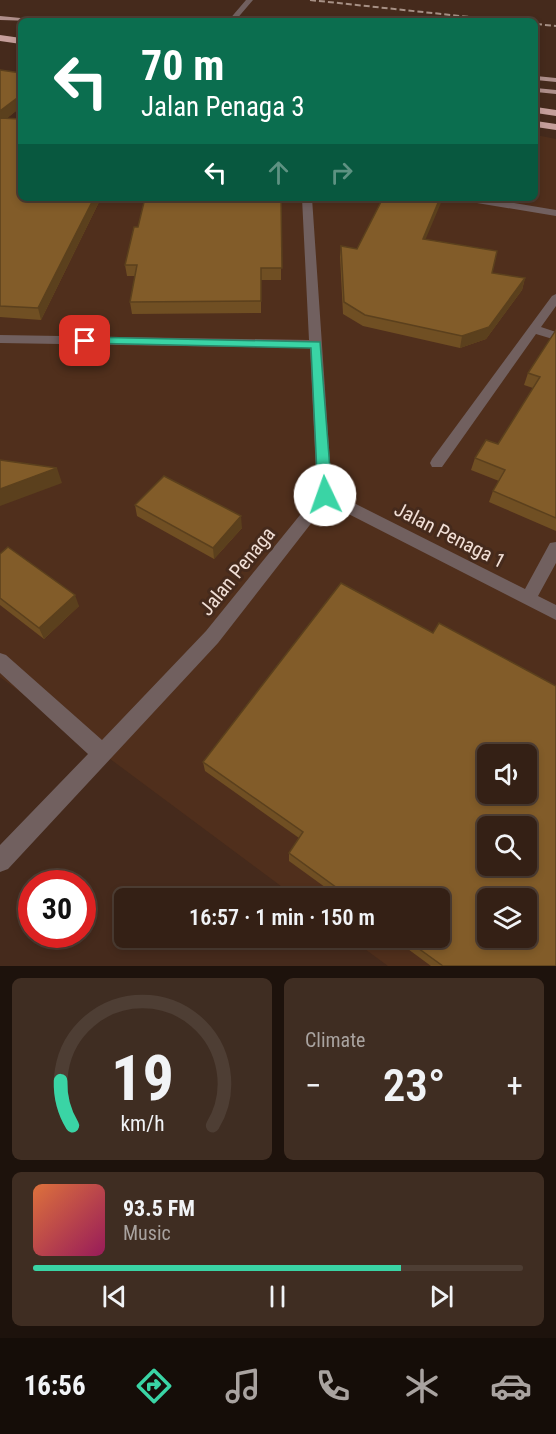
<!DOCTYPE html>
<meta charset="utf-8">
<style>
:root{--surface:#342015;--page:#3f2d22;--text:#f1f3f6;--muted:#a9a3a0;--line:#4e3e34;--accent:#3ad4a5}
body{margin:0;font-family:"Roboto Condensed",sans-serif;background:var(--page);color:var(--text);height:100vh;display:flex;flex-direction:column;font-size:22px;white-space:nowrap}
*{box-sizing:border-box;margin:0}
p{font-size:20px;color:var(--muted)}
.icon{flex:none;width:33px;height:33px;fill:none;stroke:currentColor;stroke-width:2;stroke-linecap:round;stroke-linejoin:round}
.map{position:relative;height:966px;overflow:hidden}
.sheet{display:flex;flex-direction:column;gap:12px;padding:12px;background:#1d120c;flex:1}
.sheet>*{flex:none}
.banner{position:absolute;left:18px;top:18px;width:520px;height:183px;border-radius:9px;box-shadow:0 3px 9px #0003,0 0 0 2px var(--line);background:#0b6e4f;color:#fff;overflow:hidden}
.buttons{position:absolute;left:477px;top:744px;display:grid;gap:12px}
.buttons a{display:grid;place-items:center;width:60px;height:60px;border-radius:9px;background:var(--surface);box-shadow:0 3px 9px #0003,0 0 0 2px var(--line);font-size:30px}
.speed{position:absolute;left:18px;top:870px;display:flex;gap:12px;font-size:30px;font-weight:700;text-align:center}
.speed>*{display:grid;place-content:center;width:78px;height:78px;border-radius:50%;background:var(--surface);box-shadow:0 3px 9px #0003,0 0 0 2px var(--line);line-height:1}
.speed .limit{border:9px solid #d22;background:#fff;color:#111}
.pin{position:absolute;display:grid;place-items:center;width:51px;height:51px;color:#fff;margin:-26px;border-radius:12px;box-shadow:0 3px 9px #0006}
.me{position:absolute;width:66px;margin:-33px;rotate:357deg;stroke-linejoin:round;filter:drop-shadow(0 0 4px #0008)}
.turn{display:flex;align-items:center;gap:21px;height:126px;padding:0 24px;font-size:27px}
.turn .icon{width:78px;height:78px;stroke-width:2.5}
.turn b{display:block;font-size:42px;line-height:51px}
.lanes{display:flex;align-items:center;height:57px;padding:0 24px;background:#0003;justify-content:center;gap:30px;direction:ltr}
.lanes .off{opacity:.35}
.big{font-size:45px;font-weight:600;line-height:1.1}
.sheet .tile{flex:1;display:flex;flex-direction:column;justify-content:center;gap:9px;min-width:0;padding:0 21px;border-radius:9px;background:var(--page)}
.sheet .dial{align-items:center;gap:0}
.dial svg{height:156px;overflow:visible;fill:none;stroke:var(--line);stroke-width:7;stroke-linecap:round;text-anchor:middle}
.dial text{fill:var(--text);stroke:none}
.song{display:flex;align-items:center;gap:18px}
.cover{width:72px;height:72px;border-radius:9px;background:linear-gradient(135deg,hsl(20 70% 55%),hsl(330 70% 35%))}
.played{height:6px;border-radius:3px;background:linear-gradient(90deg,var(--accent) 75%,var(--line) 75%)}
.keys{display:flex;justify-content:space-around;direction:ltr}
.heat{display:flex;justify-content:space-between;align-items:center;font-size:33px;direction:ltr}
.sheet .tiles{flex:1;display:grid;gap:12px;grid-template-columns:1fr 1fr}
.tile:last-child{grid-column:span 2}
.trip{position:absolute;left:114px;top:888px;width:336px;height:60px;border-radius:9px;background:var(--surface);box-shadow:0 3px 9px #0003,0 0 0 2px var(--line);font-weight:600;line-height:60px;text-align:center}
.tabs{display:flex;height:96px;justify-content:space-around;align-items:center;background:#150d08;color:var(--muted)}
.tabs .icon{width:42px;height:42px}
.tabs .current{color:var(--accent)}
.tabs b{font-size:27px;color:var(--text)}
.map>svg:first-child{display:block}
.built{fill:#502f1c;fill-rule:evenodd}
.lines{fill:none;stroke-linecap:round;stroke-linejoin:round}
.minor{fill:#71605f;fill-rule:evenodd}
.major{fill:#ae8e8a;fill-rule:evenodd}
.highway{fill:#c69f9b;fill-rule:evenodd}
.rail{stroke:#a69085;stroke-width:2;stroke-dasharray:6 3;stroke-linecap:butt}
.wall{fill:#704f23}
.shaded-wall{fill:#5b401d}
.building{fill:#825c29;stroke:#5b401d;stroke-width:1.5;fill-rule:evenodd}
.route{fill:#3ad4a5;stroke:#268a6b;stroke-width:1.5}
.labels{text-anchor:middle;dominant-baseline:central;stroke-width:6;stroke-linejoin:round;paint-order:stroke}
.street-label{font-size:20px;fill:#f1dfd6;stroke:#452a1c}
</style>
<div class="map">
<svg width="556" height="966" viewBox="0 0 556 966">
<rect width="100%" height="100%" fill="#452a1c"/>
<path class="built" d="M0,117L21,119V198H536V135L556,139V966H388L350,938H440V898H297L0,677ZM488,754H526V794H488ZM488,826H526V866H488ZM488,898H526V938H488Z"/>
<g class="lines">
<path class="minor" d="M246,0H253L235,21H228Z
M302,198H312L332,492L525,589L550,543L556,542V563L538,596L556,605V620L327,503L218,643L8,869L0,872V845L88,754L0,673V653L6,655L102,740L206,631L317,494L310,348L0,343V335L309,340Z
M460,198H483L556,210V216L465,201Z
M556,294V306L541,327L556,332V340L536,334L442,467H432L430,463L432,459L552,296Z"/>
<path class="major" d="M0,16L31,19L34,21L0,20Z
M536,76L556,78V82L536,80Z
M536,88L556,90V94L536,92Z"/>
<path class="highway" d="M0,35L21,38V44L0,41Z
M536,107L556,110V116L536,113Z
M536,121L556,124V130L536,127Z"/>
<path class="rail" d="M310,0L507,21
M536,24L556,26"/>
</g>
<path class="wall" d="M0,70L21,107L7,118L21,198H101L41,320L0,317Z
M281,198V280H261V313L132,314L130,302L135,276H127L125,265L138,227Z
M426,239L492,273L525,278L522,290L486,339L460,348L363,326L343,314L340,257L341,246L357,249Z
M556,330V531L489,502L493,491L499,481L471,470L475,458L498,444L533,388L524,385L528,373Z
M135,505L242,528L214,559L137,516Z
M0,554L79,606L44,639L0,605Z
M433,633L556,966H431L393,938H440V898H340L289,861V853L299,838L205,771L203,762Z"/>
<path class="shaded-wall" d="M21,95V107L0,124V111Z
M94,198H101L41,320L38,308Z
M440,198H443L421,250L423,239Z
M525,278L522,290L486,339L460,348L462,336Z
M57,468L62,483L0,506V489Z
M241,516L242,528L214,559L213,548Z
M75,595L79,606L44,639L39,628Z"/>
<path class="building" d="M0,70L21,73V95L0,111Z
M0,118L21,119V198H94L38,308L0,306Z
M145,198H281L282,268H261V301L130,302L137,265H125L134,227H138Z
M383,198H440L423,239L497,251L492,273L525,278L489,327L462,336L365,315L344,302L341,246L357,249Z
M556,330V518L493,491L505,470L475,458L486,440L498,444L540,377L528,373Z
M0,460L57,468L0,489Z
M164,476L241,516L213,548L135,505Z
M8,547L75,595L39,628L0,598V554Z
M341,583L433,633L439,623L556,686V966H443L404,938H440V898H351L289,853L303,832L203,762ZM488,754H526V794H488ZM488,826H526V866H488ZM488,898H526V938H488Z"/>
<path class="route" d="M85,337L320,342L332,495L330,499L325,500L318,495L311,348L81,343L80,341Z"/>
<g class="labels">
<g class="street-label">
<text transform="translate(450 535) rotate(27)">Jalan Penaga 1</text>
<text transform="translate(237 571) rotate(-51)">Jalan Penaga</text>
</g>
</g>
</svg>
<div class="buttons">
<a><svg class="icon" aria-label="sound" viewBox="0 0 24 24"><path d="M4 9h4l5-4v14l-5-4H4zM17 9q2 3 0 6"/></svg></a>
<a><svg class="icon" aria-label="search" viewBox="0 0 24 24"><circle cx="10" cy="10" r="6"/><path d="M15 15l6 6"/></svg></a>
<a><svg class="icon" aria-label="layers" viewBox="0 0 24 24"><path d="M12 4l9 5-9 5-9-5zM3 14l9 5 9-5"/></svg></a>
</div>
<div class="speed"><div class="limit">30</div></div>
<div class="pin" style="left:85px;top:341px;background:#d93025"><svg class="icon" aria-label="arrive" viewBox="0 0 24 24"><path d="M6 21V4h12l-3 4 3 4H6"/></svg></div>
<svg class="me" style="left:325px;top:495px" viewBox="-20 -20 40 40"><circle r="19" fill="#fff"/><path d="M0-13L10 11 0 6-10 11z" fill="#3ad4a5"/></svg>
<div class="trip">16:57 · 1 min · 150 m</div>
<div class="banner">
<div class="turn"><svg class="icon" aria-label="left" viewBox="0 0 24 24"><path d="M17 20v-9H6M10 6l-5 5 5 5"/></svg><div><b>70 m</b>Jalan Penaga 3</div></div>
<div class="lanes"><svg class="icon" aria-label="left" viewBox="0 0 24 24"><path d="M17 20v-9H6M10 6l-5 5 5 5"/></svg><svg class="icon off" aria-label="ahead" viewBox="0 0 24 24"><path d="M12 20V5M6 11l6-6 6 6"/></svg><svg class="icon off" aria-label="right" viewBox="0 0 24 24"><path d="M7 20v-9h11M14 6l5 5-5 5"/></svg></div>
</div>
</div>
<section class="sheet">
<div class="tiles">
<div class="tile dial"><svg viewBox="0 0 100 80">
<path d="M14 69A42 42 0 1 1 86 69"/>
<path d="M14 69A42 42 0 0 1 8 46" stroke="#3ad4a5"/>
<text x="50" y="56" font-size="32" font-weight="700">19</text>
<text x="50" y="72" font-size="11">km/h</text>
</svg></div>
<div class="tile"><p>Climate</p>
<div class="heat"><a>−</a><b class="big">23°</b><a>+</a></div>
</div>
<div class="tile">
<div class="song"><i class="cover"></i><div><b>93.5 FM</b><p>Music</p></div></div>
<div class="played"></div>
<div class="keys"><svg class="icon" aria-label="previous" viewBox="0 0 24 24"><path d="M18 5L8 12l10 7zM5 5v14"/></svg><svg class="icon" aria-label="pause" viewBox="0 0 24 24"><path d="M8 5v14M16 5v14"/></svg><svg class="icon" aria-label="next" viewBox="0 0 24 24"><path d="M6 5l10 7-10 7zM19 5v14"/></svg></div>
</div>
</div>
</section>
<nav class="tabs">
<b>16:56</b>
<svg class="icon current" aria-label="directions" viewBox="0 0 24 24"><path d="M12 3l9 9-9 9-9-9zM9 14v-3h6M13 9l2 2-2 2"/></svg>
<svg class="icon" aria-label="music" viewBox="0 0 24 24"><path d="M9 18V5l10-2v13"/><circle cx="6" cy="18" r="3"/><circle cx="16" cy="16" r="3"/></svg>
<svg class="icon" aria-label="phone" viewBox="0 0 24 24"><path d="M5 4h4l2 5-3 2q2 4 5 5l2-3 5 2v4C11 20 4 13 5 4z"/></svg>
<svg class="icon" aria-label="climate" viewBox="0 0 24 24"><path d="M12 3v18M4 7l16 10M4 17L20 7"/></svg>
<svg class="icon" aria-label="car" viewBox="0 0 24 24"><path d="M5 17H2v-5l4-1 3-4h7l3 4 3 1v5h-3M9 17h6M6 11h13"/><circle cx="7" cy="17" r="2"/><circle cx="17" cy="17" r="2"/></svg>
</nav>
